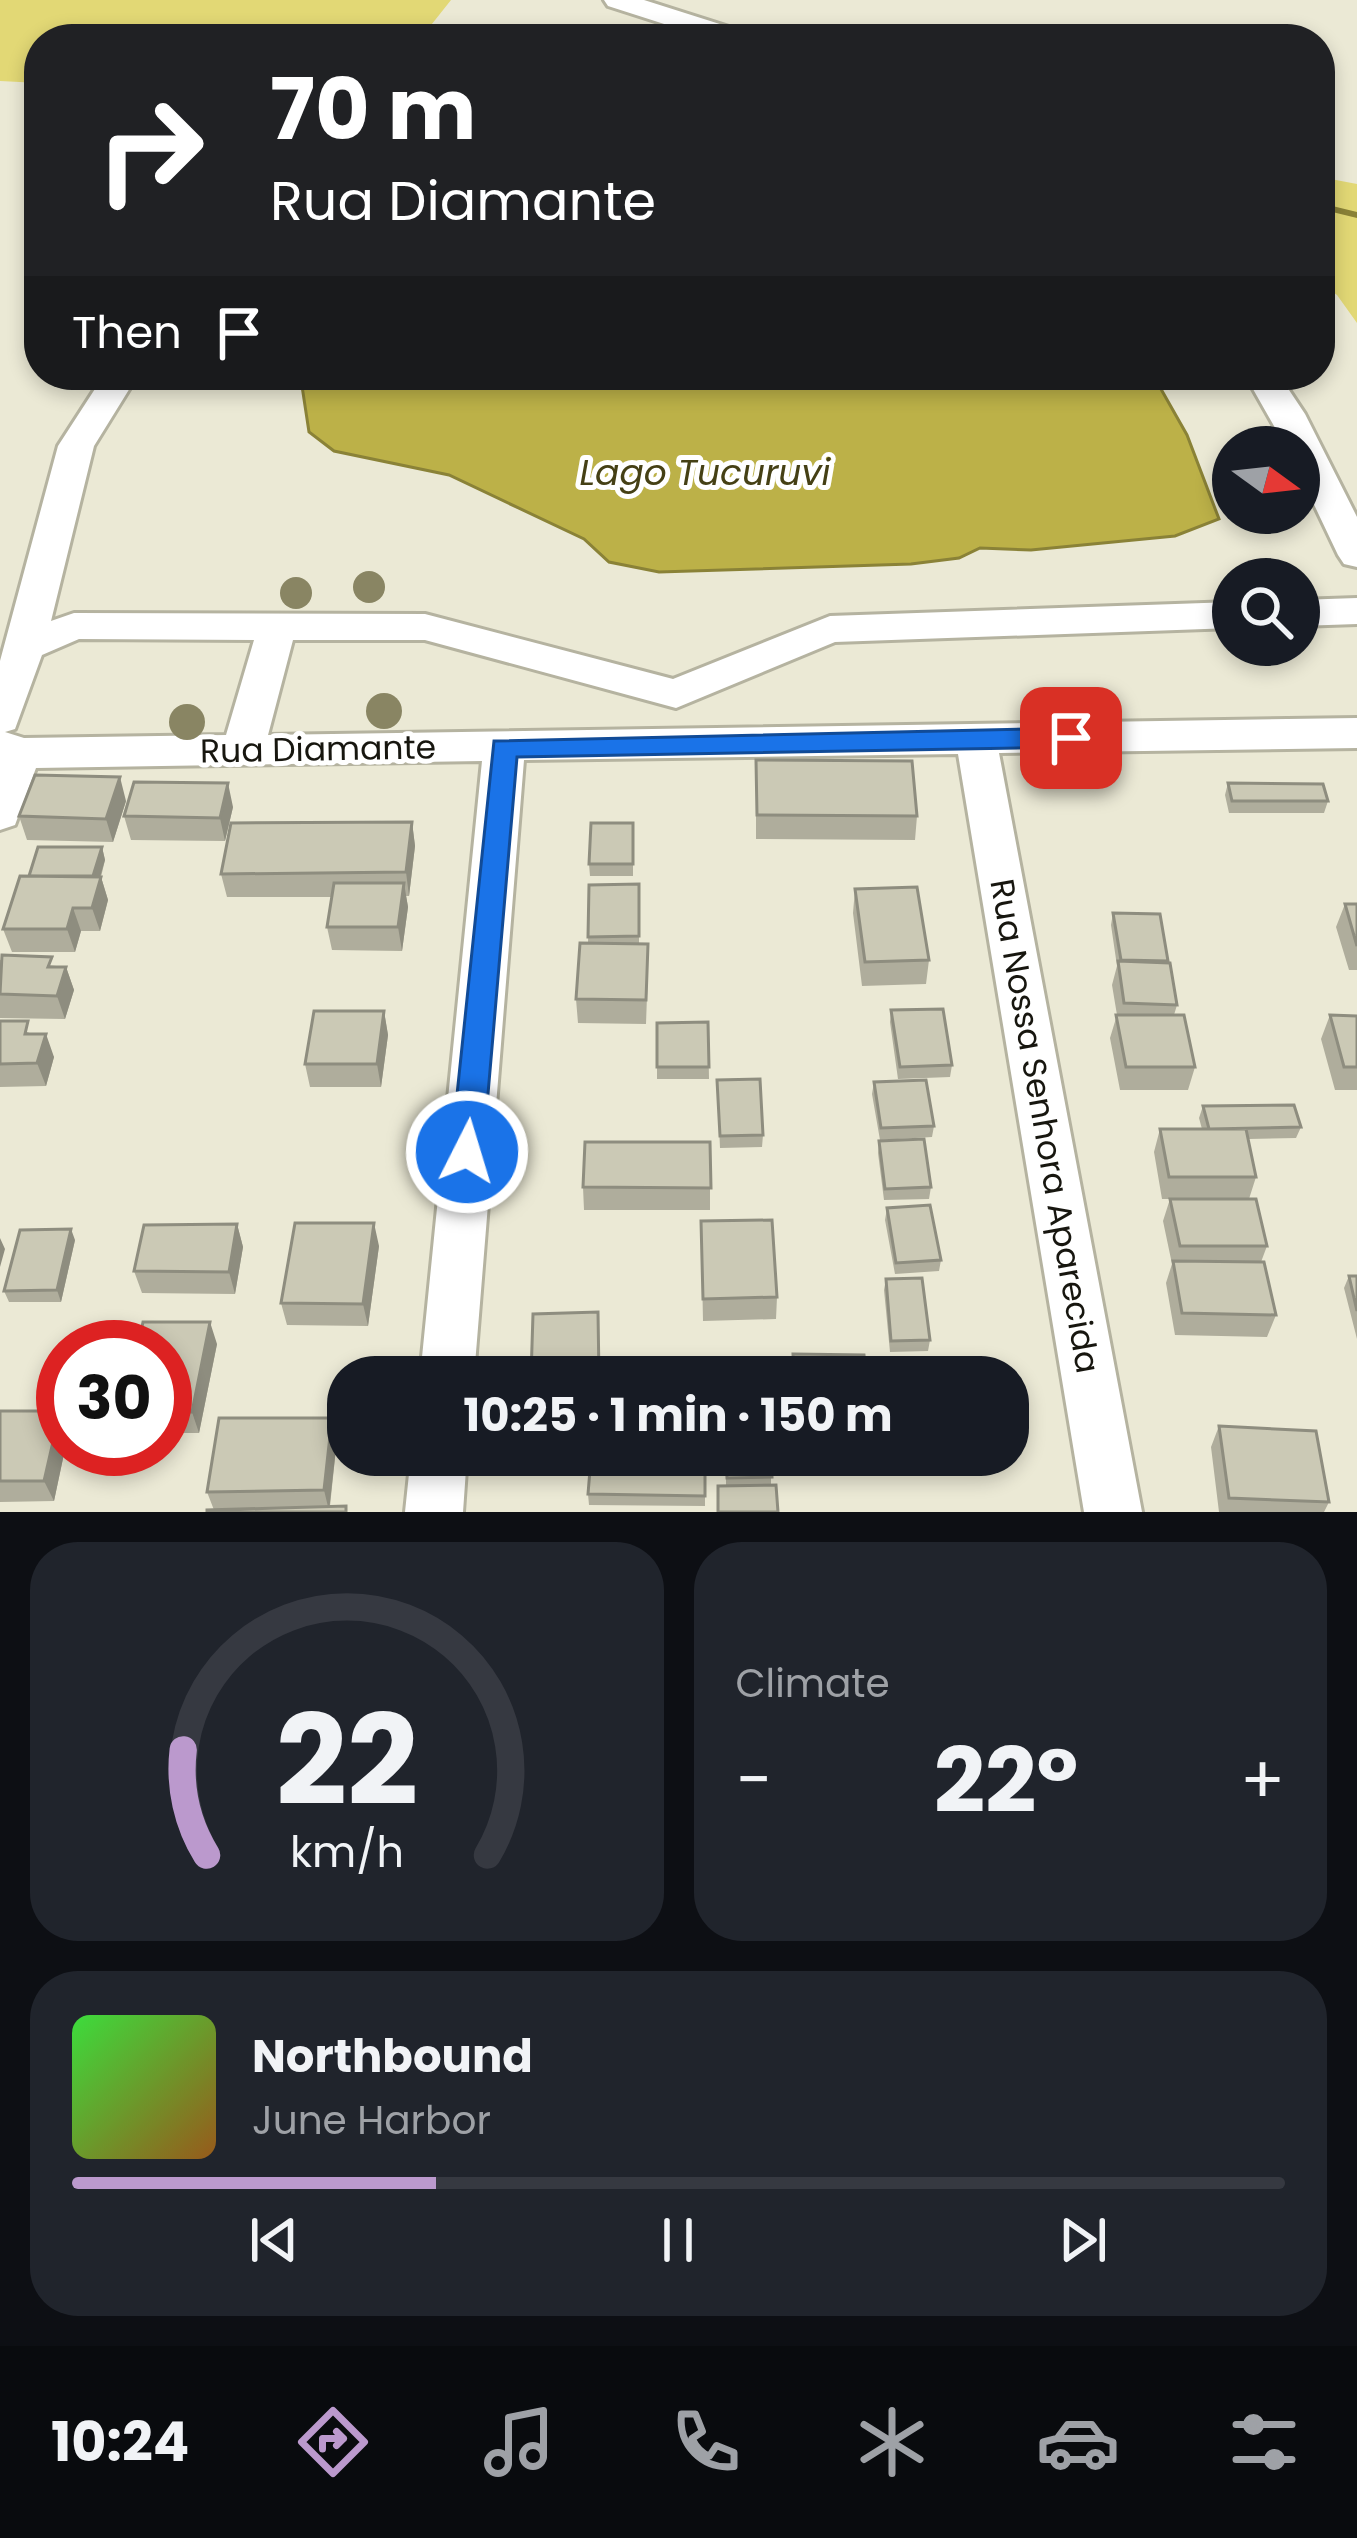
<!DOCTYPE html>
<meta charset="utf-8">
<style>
:root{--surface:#171b24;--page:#20242c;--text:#f1f3f6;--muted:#9ea1a6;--line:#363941;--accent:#bb99cd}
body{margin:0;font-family:Poppins,sans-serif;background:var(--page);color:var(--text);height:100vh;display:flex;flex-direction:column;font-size:45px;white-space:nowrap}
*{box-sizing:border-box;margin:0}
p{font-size:39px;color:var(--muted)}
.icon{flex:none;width:66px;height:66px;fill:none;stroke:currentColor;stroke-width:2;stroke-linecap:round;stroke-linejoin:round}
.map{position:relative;height:1512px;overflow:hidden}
.details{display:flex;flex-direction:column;gap:30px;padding:30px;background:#0d0f14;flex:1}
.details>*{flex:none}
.hud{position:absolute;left:24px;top:24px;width:1311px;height:366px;border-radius:48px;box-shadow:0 6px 18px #0003;background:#202124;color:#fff;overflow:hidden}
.needle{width:78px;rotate:105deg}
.fabs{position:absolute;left:1212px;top:426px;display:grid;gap:24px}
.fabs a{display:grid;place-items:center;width:108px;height:108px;border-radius:50%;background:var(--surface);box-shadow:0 6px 18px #0003;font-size:60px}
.speed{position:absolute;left:36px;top:1320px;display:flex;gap:24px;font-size:60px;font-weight:700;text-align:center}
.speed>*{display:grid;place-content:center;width:156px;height:156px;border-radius:50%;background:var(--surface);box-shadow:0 6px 18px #0003;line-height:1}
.speed .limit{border:18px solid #d22;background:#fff;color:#111}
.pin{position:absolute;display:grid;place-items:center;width:102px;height:102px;color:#fff;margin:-51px;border-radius:24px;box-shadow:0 6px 18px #0006}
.me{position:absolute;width:132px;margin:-66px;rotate:5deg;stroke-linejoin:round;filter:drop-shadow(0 0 9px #0008)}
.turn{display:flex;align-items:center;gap:42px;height:252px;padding:0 48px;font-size:54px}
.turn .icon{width:156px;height:156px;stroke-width:2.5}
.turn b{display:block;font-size:84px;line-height:102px}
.then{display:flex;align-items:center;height:114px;padding:0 48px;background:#0003;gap:24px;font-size:45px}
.big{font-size:90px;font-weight:700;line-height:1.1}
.details .tile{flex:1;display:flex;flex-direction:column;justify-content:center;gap:18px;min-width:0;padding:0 42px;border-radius:48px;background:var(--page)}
.details .dial{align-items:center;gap:0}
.dial svg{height:312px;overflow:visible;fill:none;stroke:var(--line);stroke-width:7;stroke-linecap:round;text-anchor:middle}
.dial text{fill:var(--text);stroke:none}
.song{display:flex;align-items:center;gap:36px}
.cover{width:144px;height:144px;border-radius:18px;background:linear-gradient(135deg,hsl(120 70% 55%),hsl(30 70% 35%))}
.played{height:12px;border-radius:6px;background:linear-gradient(90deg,var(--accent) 30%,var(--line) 30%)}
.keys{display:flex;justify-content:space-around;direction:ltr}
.heat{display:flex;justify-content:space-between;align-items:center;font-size:66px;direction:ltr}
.details .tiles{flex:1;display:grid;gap:30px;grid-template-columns:1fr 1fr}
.tile:last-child{grid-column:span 2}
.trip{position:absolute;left:327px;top:1356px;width:702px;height:120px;border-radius:48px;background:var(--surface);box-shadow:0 6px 18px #0003;font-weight:700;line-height:120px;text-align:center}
.tabs{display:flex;height:192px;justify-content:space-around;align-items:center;background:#090b0e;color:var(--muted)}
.tabs .icon{width:84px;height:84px}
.tabs .selected{color:var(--accent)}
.tabs b{font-size:54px;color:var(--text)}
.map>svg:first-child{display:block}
.green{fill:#e2d875}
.water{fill:#bcb148;stroke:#8a8237;stroke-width:3}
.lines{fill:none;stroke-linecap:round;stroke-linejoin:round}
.stream{fill:#8a8237;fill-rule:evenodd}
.street-casing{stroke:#b5b3a0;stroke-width:6}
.street{fill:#fff;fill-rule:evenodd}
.tree{fill:#898563}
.wall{fill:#afad9c}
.shaded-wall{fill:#8e8d7f}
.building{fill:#cbc9b5;stroke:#8e8d7f;stroke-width:3}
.route{fill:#1a73e8;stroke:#114b97;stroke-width:3}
.labels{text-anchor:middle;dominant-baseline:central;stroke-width:10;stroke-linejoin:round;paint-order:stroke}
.street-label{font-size:33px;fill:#17160f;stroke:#fff}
.water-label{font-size:36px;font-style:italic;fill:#454015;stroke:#fff}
</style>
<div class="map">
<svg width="1357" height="1512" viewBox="0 0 1357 1512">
<rect width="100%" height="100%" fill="#ebe9d5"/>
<path class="green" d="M0,0H451L420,39H39V83L0,81Z
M1320,177L1357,184V323L1337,295L1320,283Z"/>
<path class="water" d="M318,375H1153L1187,435L1219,519L1175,536L1031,550L980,548L959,558L911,564L659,572L609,562L584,539L449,475L334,451L309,432L302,386Z"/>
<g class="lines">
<path class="stream" d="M1320,203L1357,212V218L1320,209Z"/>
<g class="street-casing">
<path id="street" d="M604,0H644L748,33L752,39H711L608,6Z
M104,375H138L94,446L51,621L74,613L425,614L673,679L830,616L1233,602V628L835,642L676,708L425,640H293L268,735L1357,718V748L999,753L1142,1512H1084L958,754L524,760L474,1377H420L482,761L36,768L15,825L0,830V661L58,446ZM79,639L254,640L226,735L24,738L5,732L15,729L42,655Z
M1245,375H1279L1305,414L1357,517V567L1344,564L1338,555L1299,473V447H1286Z
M1357,598V624L1299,626V600Z
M411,1455H467L463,1512H405Z"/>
</g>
<use href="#street" class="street"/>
</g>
<g class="tree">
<circle cx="369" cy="587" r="16"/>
<circle cx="296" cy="593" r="16"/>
<circle cx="384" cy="711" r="18"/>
<circle cx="187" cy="722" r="18"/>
</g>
<path class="wall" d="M756,760L917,816L915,840L756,839Z
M1228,783L1328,801L1324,813H1229L1225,795Z
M126,801L113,842L27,840L19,816Z
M233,807L225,841L131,840L124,816Z
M412,822L415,846L409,896H406L408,907L402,951L332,950L327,927L332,897H227L221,874Z
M633,823V876H590L589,864Z
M102,847L105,860L101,877L108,900L100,931H81L75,952H12L3,929L29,876Z
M639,884V944L648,968L646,1024L578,1023L576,999L588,943L589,885Z
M855,889L929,960L926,984L862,986L853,913Z
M1345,904H1357V970H1349L1336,927Z
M1113,913L1168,961L1177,1005L1174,1015L1195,1067L1188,1090H1120L1110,1038L1117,1015L1112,985L1117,966L1111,925Z
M0,960L66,967L74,990L65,1019L0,1018Z
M891,1010L952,1065L950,1077L898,1079L890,1022Z
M384,1011L388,1035L381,1087H310L305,1064Z
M1330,1015L1357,1016V1090H1335L1321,1039Z
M0,1021L32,1034L54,1057L46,1086L0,1087Z
M708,1022L709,1079H657V1023Z
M717,1080L763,1135L762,1147L720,1148Z
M874,1082L934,1126L932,1137L880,1140L872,1094Z
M1203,1106L1301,1127L1296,1138L1248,1139L1256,1177L1249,1199L1267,1246L1261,1262L1276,1315L1267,1337L1175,1335L1166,1283L1172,1264L1163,1221L1170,1199H1162L1154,1152L1160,1129H1202L1199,1118Z
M879,1141L931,1187L929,1199L884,1200L878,1153Z
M710,1142V1210H584L583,1187Z
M887,1208L941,1260L939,1271L895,1274L885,1220Z
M701,1221L777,1297L776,1319L703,1321Z
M237,1224L243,1247L235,1294L142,1293L134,1271Z
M75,1240L61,1302H9L4,1291Z
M379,1246L368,1326L287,1325L281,1303Z
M1349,1276H1357V1339L1344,1288Z
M886,1279L930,1340L928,1351L890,1352L884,1290Z
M217,1344L199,1433H165V1347Z
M0,1411H60L63,1418V1449H65L54,1501L0,1502Z
M1219,1426L1329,1502L1324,1512H1219L1211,1447Z
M337,1439L330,1506L214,1510L207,1492Z
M726,1455H771V1485L778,1512H717L718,1486H726Z
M705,1458V1506L589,1505L588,1494Z"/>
<path class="shaded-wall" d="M120,777L126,801L113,842L106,819Z
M228,783L233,807L225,841L220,818Z
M412,822L415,846L409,896L406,872Z
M102,847L105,860L96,891L92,879Z
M101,877L108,900L100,931L92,908Z
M404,883L408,907L402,951L398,927Z
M73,908L81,931L75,952L67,929Z
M66,967L74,990L65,1019L57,996Z
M384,1011L388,1035L381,1087L377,1064Z
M46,1034L54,1057L46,1086L37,1063Z
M374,1223L379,1246L368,1326L363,1304Z
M237,1224L243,1247L235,1294L229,1272Z
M71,1229L75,1240L61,1302L57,1290Z
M0,1238L5,1249L0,1267Z
M210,1322L217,1344L199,1433L192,1412Z
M60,1411L63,1418V1449H65L54,1501L44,1481Z
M332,1418L337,1439L329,1511L324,1490Z"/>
<path class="building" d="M756,760L912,761L917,816L757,815Z
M35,775L120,777L106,819L19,816Z
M134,782L228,783L220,818L124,816Z
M1228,783L1323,784L1328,801H1232Z
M412,822L406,872L221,874L231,823Z
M591,823H633V864H589Z
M38,847H102L93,876H29Z
M20,876L101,877L92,908H73L67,929H3Z
M334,883H404L398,927H327Z
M639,884V936L588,937L589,885Z
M917,887L929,960L865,962L855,889Z
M1345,904H1357V946Z
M1113,913L1160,914L1168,961L1121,960Z
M580,943L648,944L646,1000L576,999Z
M2,955L52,957L48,967H66L57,996L0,994Z
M1118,961L1170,963L1177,1005L1124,1003Z
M943,1009L952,1065L900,1067L891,1010Z
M314,1011H384L377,1064H305Z
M1116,1015H1184L1195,1067H1126Z
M1330,1015L1357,1016V1067H1344Z
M0,1021H28L25,1034H46L37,1063L0,1064Z
M708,1022L709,1067H657V1023Z
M760,1079L763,1135L720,1136L717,1080Z
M926,1080L934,1126L881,1128L874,1082Z
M1294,1105L1301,1127L1209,1129L1203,1106Z
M1160,1129H1246L1256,1177H1169Z
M924,1139L931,1187L885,1189L879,1141Z
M585,1142H710L711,1188L583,1187Z
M1170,1199H1256L1267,1246H1180Z
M930,1205L941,1260L896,1263L887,1208Z
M772,1220L777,1297L703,1299L701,1221Z
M295,1223H374L363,1304L281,1303Z
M237,1224L229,1272L134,1271L144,1225Z
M71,1229L57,1290L4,1291L20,1230Z
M1173,1261L1264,1262L1276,1315L1182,1313Z
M1349,1276H1357V1311Z
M922,1278L930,1340L891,1341L886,1279Z
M598,1312L599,1377H531L533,1314Z
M143,1322H210L192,1412H165V1347H138Z
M793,1354L864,1355L866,1377H794Z
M0,1411H60L44,1481H0Z
M219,1418H332L324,1490L207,1492Z
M1219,1426L1316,1431L1329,1502L1229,1498Z
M726,1455H771L772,1477L727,1478Z
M591,1458H705V1496L588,1494Z
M776,1485L778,1512H718V1486Z
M346,1506V1512H207V1510Z"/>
<path class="route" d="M1071,728L1085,738L1071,747L517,757L483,1152L479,1162L467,1166L456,1162L451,1152L494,741Z"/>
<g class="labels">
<g class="street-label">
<text transform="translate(318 749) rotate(-1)">Rua Diamante</text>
<text transform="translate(1045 1126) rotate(80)">Rua Nossa Senhora Aparecida</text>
</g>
<g class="water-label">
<text x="705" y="472">Lago Tucuruvi</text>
</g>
</g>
</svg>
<div class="fabs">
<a><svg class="needle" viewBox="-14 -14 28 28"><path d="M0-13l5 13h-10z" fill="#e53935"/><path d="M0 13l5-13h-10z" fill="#9ea1a6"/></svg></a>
<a><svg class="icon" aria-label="search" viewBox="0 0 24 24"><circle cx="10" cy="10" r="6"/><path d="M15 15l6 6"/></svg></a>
</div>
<div class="speed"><div class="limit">30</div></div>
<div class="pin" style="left:1071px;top:738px;background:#d93025"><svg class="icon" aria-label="arrive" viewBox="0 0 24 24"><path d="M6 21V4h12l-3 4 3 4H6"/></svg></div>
<svg class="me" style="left:467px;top:1152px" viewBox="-20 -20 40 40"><circle r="17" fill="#1a73e8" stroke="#fff" stroke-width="3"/><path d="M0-11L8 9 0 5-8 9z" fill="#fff"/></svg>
<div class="trip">10:25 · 1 min · 150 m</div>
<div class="hud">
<div class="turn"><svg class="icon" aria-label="right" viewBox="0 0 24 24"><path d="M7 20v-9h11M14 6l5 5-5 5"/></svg><div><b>70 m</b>Rua Diamante</div></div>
<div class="then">Then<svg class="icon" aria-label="arrive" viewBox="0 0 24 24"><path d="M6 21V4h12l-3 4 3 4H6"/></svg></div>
</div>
</div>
<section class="details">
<div class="tiles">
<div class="tile dial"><svg viewBox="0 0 100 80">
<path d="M14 69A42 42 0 1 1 86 69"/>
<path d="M14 69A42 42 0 0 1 8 42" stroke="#bb99cd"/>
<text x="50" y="56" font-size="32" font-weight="700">22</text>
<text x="50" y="72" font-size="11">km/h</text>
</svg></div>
<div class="tile"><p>Climate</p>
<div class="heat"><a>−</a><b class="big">22°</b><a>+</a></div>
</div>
<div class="tile">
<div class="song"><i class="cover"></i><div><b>Northbound</b><p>June Harbor</p></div></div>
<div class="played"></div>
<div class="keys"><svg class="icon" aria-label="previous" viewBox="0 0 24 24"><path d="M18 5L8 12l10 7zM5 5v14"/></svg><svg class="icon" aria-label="pause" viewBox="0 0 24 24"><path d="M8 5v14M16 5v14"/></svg><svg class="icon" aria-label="next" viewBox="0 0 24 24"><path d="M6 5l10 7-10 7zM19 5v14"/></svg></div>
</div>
</div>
</section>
<nav class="tabs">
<b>10:24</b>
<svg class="icon selected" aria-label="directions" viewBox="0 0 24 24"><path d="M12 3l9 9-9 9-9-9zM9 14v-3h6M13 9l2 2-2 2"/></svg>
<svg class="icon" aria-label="music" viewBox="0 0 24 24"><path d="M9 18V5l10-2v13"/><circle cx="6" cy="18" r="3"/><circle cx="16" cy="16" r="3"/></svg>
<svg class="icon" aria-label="phone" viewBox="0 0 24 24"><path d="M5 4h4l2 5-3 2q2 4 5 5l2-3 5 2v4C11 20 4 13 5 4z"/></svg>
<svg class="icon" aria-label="climate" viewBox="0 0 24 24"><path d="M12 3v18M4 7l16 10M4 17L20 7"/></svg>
<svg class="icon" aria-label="car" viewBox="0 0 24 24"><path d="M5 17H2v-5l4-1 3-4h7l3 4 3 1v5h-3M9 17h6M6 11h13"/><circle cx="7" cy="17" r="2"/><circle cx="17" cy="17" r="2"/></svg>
<svg class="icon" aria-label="filters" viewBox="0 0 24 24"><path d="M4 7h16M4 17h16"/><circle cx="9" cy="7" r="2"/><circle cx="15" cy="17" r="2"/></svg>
</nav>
